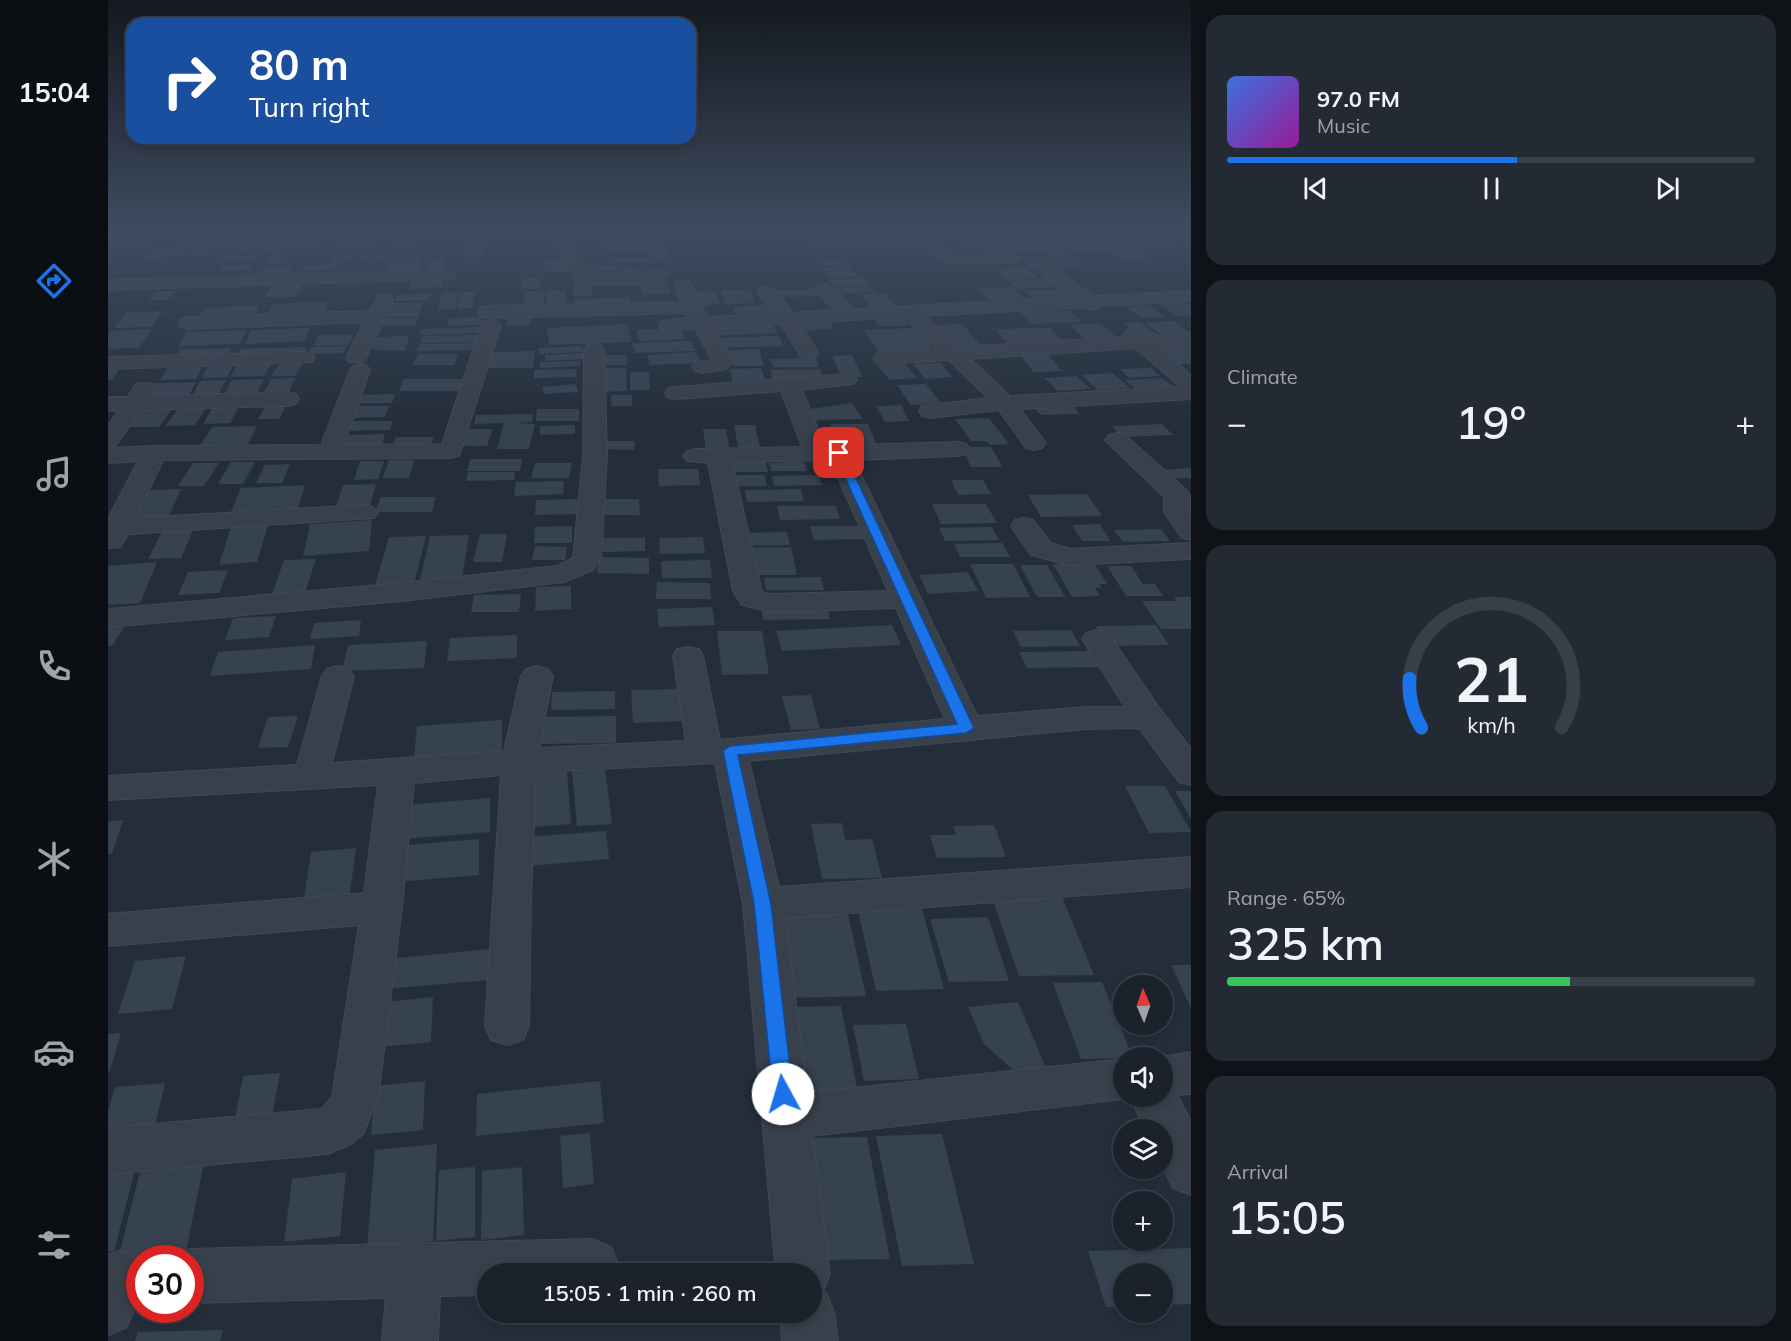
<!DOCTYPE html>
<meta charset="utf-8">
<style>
:root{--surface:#1b222c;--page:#242a34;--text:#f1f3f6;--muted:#a0a4a9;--line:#393f48;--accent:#1a73e8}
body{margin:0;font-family:Mulish,sans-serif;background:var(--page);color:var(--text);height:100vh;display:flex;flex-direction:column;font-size:22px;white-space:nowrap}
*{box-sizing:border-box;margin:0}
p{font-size:20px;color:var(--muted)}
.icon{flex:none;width:33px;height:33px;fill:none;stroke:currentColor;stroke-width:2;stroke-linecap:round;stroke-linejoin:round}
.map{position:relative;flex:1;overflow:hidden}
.sheet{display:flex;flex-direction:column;gap:15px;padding:15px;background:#0f1318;width:600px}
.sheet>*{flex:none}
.hud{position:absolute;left:18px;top:18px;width:570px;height:126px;border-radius:18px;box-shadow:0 3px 9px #0003,0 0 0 2px var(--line);background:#1a4fa0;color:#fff;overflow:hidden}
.needle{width:39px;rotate:358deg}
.fabs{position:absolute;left:1005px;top:975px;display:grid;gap:12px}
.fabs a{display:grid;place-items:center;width:60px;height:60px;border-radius:50%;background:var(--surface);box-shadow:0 3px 9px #0003,0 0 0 2px var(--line);font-size:30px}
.speed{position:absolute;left:18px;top:1245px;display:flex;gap:12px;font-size:30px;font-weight:700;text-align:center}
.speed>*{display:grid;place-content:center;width:78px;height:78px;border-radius:50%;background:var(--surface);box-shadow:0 3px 9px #0003,0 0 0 2px var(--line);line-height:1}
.speed .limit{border:9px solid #d22;background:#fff;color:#111}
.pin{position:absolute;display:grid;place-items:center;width:51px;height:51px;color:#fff;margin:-26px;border-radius:12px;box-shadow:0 3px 9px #0006}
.me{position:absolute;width:66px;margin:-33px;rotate:354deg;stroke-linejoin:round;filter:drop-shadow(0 0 4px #0008)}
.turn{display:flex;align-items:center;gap:21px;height:126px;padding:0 24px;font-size:27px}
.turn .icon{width:78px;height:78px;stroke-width:2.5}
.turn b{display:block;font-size:42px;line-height:51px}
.big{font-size:45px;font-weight:600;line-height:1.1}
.sheet .card{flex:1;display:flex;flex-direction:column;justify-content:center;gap:9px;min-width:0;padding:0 21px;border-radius:18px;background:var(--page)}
.sheet .dial{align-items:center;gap:0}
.dial svg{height:156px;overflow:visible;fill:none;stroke:var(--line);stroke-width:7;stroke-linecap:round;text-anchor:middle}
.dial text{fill:var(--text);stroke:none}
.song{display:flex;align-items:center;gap:18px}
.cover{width:72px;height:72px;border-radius:9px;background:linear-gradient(135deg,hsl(220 70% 55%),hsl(300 70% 35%))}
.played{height:6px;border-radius:3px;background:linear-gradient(90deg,var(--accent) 55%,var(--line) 55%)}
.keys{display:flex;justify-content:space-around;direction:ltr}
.heat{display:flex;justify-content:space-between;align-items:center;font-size:33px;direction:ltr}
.charge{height:9px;border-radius:4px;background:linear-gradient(90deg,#34c759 65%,var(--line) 0)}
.trip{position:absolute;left:369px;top:1263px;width:345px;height:60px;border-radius:30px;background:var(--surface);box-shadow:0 3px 9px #0003,0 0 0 2px var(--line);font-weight:600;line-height:60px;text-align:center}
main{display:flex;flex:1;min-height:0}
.menu{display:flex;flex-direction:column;width:108px;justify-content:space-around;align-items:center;background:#0b0e12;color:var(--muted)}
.menu .icon{width:42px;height:42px}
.menu .active{color:var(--accent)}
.menu b{font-size:27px;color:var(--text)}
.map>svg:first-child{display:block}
.building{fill:#374251}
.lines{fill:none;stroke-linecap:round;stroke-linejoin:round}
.street-casing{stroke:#414954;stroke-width:2}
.street{fill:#38404b;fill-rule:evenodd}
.route{fill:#1a73e8;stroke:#114b97;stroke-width:1.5}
</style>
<main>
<nav class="menu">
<b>15:04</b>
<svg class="icon active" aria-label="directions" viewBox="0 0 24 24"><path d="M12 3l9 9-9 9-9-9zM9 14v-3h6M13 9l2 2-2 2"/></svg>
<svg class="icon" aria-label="music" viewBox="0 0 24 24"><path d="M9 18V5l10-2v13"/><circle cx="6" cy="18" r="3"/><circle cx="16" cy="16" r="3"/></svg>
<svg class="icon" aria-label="phone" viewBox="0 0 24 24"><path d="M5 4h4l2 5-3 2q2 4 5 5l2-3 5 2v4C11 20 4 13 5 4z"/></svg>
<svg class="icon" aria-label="climate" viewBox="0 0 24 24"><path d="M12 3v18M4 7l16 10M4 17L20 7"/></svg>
<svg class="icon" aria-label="car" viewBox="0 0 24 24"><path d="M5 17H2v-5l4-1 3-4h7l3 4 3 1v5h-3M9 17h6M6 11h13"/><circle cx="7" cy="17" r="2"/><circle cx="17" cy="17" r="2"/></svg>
<svg class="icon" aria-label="filters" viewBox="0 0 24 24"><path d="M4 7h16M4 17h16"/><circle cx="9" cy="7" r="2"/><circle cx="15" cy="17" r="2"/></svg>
</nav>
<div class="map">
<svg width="1083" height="1341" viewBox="0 0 1083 1341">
<rect width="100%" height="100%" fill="#242e3b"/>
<path class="building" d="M154,231H194L190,237L154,239L156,234H152Z
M458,231H484L485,234L460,236Z
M750,231H767L771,236H754Z
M803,231L808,237H777L773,232Z
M843,231H869L873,236H847Z
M45,232L41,239L8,240L12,234Z
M528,232L530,236H527L529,241L487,243L486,239H492L490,234Z
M1011,232H1042L1053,242H1021Z
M52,233H83L79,238H48Z
M926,234H943L950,243H933Z
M945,234H967L976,243H954Z
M849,237H873L876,241H852Z
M263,238V248L231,250L232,240Z
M384,239V243L357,244L358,240Z
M41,241L37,248L1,250L5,243Z
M311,241L312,245L285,247L284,243Z
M176,242L173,252H152L157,243Z
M850,242H875L877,246H852Z
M149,243L145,253H127L131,244Z
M82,246L76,256L56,257L62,247Z
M86,246H103L97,255L80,256Z
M536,246L538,251L501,253L499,248Z
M933,247H954L961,253H939Z
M61,248L54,258H37L45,249Z
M378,248L375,257H354L356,249Z
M1001,248H1027L1040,259H1013Z
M267,251V257L252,258V252Z
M272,251H284L282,258H270Z
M306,251L305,258H288L290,252Z
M333,251H348L346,257H331Z
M183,253L179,263L157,264L162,254Z
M245,253L243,262L225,263L227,254Z
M959,254L965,260H944L938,255Z
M150,255L147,261L110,262L113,257Z
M540,257L541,262L502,263V258Z
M313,259L310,273L277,274L281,260Z
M337,259L334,272H317L320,260Z
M736,259L741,265L715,266L710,260Z
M437,260H460V272H436Z
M969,261L974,266L923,267L918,262Z
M144,264L142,270L112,271L115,265Z
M229,264L228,269L195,271L196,266Z
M479,266H507L508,271L480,272Z
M742,267L751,276L725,278L716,268Z
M185,268L183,275L151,276L153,269Z
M919,268L931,278L898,280L887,270Z
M512,269H531L532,276H513Z
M538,270H560L562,276L539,277Z
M508,272L509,279L480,280V273Z
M335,277V287L303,289V279Z
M415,278H432L431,289H413Z
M756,278L762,285L726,287L721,280Z
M937,279L947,287L910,289L901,281Z
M197,281L188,297H156L166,282Z
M484,282V296H465V283Z
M559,284L562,294L536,295L533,285Z
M763,286L768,292L732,294L727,288Z
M904,287L916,298L881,300L869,289Z
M642,289L647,303L617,304L613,290Z
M710,289L714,296L672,297L669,291Z
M950,289L961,298L928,300L917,291Z
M49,291H68L59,300H40Z
M417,291H437L435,309H414Z
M438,291H457L459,307H439Z
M606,291L613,304L591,306L583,292Z
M350,292L347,309L329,310L334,293Z
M352,292H367L364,308L349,309Z
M777,293L789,308L763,309L752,294Z
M323,294L320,301H287L288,295Z
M521,297L524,306L467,308L466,299Z
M1075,301L1083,306V315L1068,316L1049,302Z
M220,302L216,315L159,317L164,304Z
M316,302L310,317H278L285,303Z
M152,305L146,317L89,319L96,308Z
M659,305L665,315L629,317L624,307Z
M1041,305L1058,317L1034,318L1018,307Z
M961,310L975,322L924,324L911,312Z
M55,311L44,327L6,328L18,312Z
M400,315H424L422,325L398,326Z
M795,315L801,326H770L765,316Z
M375,317V325L340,326L341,318Z
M271,318H310L308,325L268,326Z
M694,321H722L726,329L698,330Z
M1067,321L1083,334L1055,336L1037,323Z
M1032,322L1052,337L1035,338L1016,323Z
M519,324L524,342L441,345L439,328Z
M664,324L669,333L603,336L599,326Z
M854,324L873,346L844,347L826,325Z
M961,324H992L1014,341L979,342Z
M372,327V333L312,335L313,329Z
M201,328L197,341L137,344L143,330Z
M574,328L577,339L531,341L529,330Z
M808,328L827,351L772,354L755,330Z
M942,328L956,343L900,344L887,329Z
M44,329L31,348L0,349V335L3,331Z
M139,330L132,344L70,346L78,332Z
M210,335H245L241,345L206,346Z
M371,335L370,342L312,343L314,336Z
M301,336L297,351L265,350L266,337Z
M671,336L675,346L612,348L609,338Z
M584,341L588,351L527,353L524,343Z
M370,343L369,350L309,351L312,344Z
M1083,344V364H1069L1047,346Z
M238,346L235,353L199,354L203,347Z
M473,346L474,352L431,354V348Z
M198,347L195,354L129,356L133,349Z
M124,348L120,356L67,357L72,349Z
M651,349L656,366H625L617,350Z
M427,351L425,368H380L385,352Z
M588,352L593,363L542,365L539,355Z
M477,353L478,359L437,361V355Z
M310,354H350L346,365H305Z
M940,354L954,371L926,372L912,355Z
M493,355H519V365H492Z
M744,355L754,377L734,378L724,356Z
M708,358L711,367H665L662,359Z
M472,361V366L432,368V362Z
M131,362H164L156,376L122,377Z
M173,362H196L187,376H163Z
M96,363L88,379L52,380L61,365Z
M102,363H127L119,377L93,378Z
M796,363L809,378L782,380L769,365Z
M832,363L845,377L817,379L805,364Z
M15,364L4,380H0V365Z
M488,368H518L519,391L488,392Z
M653,368L658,382L625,383L622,369Z
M1043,368L1052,376L1021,378L1012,369Z
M468,369L469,377L426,378V370Z
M712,369L716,379H665L662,370Z
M522,372H541L542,390H522Z
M1004,373L1022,388L990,390L973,375Z
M968,376L983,389L950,391L936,378Z
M187,378L180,394H155L163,379Z
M1054,378L1067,388L1029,390L1017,380Z
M156,379L148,395L115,396L124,380Z
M295,379H355L351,391H291Z
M118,380L110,395L84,396L92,381Z
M88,382L80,397L39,398L48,383Z
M468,384L470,392L436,394L434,387Z
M818,384L833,403L803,405L789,385Z
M287,394L284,403H244L248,395Z
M503,395H524V406H503Z
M179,403L171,419H150L159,404Z
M744,403L755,419L706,420L702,409Z
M793,405L801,421L777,422L768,406Z
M131,406L122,423L95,424L105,407Z
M244,406H281L277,417L239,418Z
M99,407L87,425L57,426L71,408Z
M966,407L971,414L933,415L927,408Z
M34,408H65L51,427H19Z
M429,409H471V421H428Z
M425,414L424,422L408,423L427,424L421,449H389L396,423L366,424L368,415Z
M881,418L901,444L882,445L878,441H863L847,419Z
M237,421H285L282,430L233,431Z
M722,424H760L770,448L730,449Z
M1054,424L1065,435L1014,437L1004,426Z
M467,425V434L432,435V426Z
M626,425H647L652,447H630Z
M149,426L139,445L92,446L104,427Z
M354,429H385L379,446H348Z
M595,429H618L622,452H598Z
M277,434L273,448L235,449L239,435Z
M288,437H326L322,448H283Z
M491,441H527L526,450L490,449Z
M853,447H883L895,467H863Z
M362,459H414L412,471H359Z
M281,460H306L301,478H275Z
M252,461H276L270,479L246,480Z
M618,461H658L660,472H619Z
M123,462H147L135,484H110Z
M696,462L699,471H663L661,463Z
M85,463H111L96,486H70Z
M427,463H464L461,478H423Z
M182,464L174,483H148L157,465Z
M1083,468V478H1057L1051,470Z
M550,469H590L592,485L551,486Z
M360,472H407L406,480L358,481Z
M622,475H656L659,486H624Z
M711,475L714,485L666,486L664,476Z
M843,480H875L883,494L850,495Z
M456,481L455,494L406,496L408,482Z
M268,484L262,506L228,507L235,485Z
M197,485L190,509L123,512L133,488Z
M73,489L61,516L23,518L36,490Z
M693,489L696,501L639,502L637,490Z
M979,494L994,516L933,517L920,495Z
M273,497H328L324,512H267Z
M474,499V514L427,515L428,500Z
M492,499H531L532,515H491Z
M824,504H878L889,523L833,524Z
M669,506H728L732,519L672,520Z
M264,520L261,551L195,556L202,524Z
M992,524L1002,541H974L964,525Z
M160,525L149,562L111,565L123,527Z
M464,526V543H426L427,527Z
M702,526H752L757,539L706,540Z
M884,527L891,540L837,541L831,528Z
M86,528L73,558L40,559L55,530Z
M1053,529L1062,541L1015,542L1006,530Z
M679,532L682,545L635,546L633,533Z
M372,534H399L394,562H365Z
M361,535L354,579L312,580L322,536Z
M318,536L306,584L267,585L281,537Z
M595,537L597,553L552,554L551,538Z
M494,538H537V551L494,552Z
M894,543L902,557H852L846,544Z
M427,546L459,547L457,560H424Z
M683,547L689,575H642L637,548Z
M491,557L541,558V574L489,573Z
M208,559L197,593L164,594L176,560Z
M602,560L604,578H554L553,561Z
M49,562L32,603L0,605V566Z
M986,563L999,584H992L994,588H987L992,596L964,597L945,564Z
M862,564H905L922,597L878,598Z
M912,565H939L957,597H929Z
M999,566H1023L1035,584H1047L1055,596H1018Z
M120,570L111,593L70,595L80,572Z
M860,572L870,591L820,594L811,575Z
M713,577L716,590H658L656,578Z
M549,582L602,583L603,599H548Z
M463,586V609L427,611L428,587Z
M413,594L411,612H363L366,595Z
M1066,597H1083V629H1053L1034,601H1069Z
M719,605L722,619L655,620L653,606Z
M604,607L607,625L551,627L549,609Z
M168,616L161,637L117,640L125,618Z
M253,620L251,636L202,639L206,623Z
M784,625L793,645L674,651L668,631Z
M1048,625L1061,645L999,646L988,626Z
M0,627H16L4,646H0Z
M963,630L972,646L913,647L905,631Z
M609,631H654L661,674L614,675Z
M409,635V658L339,661L342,638Z
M319,641L316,668L234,671L240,645Z
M207,645L203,669L102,676L110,652Z
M992,651L1002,667L919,668L911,652Z
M572,689L576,721L525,723L523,690Z
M507,691V709L443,710L444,692Z
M703,695L712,729L683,730L674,696Z
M190,716L180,747L150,748L160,717Z
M508,716V743L428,744L430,717Z
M394,720V751L306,757L309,726Z
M497,767L504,824L469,826L464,770Z
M459,771L463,824L414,828L413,775Z
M1017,786H1057L1083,832L1041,833Z
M1067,791H1083V819Z
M382,798V832L295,839L298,805Z
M15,820L4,854H0V822Z
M734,823L737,840L764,839L774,878L714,879L703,824Z
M886,825L898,857L829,858L822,835H848L845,826Z
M498,831L501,859L409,867L408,838Z
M371,839V875L287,882L290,846Z
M248,848L241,900L195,904L203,852Z
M953,894L986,975L911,976L883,895Z
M814,909L836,989L768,991L750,910Z
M740,914L758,996L679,998L667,916Z
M880,917L901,981L841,982L822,919Z
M393,948L394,979L275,989L278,959Z
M78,956L64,1009L10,1014L27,961Z
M1063,965H1083V1008Z
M994,982L1025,1058L973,1059L945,983Z
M325,997L323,1042L272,1047L277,1002Z
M910,1002L941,1075L912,1076L876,1044L860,1007Z
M733,1006L750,1093L700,1095L686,1007Z
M798,1024L811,1079L756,1081L745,1025Z
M13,1033L1,1073H0V1034Z
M172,1073L162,1126L125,1130L135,1076Z
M317,1081L315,1130L263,1135L267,1086Z
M492,1081L496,1123L368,1136L369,1094Z
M57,1083L47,1126L0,1131V1111L7,1087Z
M482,1133L486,1184L455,1188L452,1136Z
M834,1134L866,1264L794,1266L768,1136Z
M759,1137L782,1259L712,1260L695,1138Z
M329,1144L325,1241L259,1248L267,1150Z
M97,1158L78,1251L10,1259L34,1164Z
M29,1162L6,1251L0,1252V1165Z
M367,1167V1237L328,1241L331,1170Z
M414,1167L416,1235L373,1240L374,1171Z
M238,1172L232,1236L176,1242L184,1179Z
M1083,1248V1304L1054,1305V1274H1016V1306L998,1307L980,1251Z
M115,1330L112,1341H27L30,1332Z"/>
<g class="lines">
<g class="street-casing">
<path id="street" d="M2,231H18L6,248L0,250V234Z
M88,231H104L98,238L233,231H316L308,236L79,247L77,244Z
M437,231H453L475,263L481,276L549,274L555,275L558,279L555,283L549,284L469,285L459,263Z
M525,231H541L559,254L557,257H545Z
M687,231H704L712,237H716L809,235L806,231H822L843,253H904L912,258L904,263H839L833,262L817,244L708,247L702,245Z
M872,231H884L890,240L1046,238L1044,235L1048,231H1083V238H1064L1066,241L1064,244L1053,248L884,250L878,248L870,233Z
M940,266L946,267L985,296L1083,291V301L993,306L985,310L977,307L817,316L850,347L1017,337L1015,335L1018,331L1025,329L1038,336L1083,333V345L1050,347L1083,375V399L912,409L938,443L934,448L926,450L918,448L891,410L822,418L814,416L811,411L814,406L880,398L841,360L775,364L768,362L765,358L768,354L775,352L829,349L797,317L692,323L710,353L707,357H693L673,324L606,328L625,361L618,369L594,373L587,371L584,367L587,363L604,360L587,329H554L551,325L554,321L581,318L578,313L379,318L372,316L370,312L372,308L379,306L573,302L566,285L569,281H581L584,285L599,317L666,314L649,291L652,287C667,283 676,301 684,313L726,310L706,289L709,285C724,281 735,299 746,309L963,297L934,275L931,271L934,267ZM1028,348L1072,387L902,396L862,359Z
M339,270L345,271L348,275L345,279L0,290V280Z
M276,295L282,296L285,300L258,358L255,362H241L238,358L256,322L80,329L73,327L71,323L73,319L80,317L262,311L270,296Z
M383,320L390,322L393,326L351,456L343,458L55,460L27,518L257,505L266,508L270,513L266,518L20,534L12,547L0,548V519L30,461L0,463V426L11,410L0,411V397H20L28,384L36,383L44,384L47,389L42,396L180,392L188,394L191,399L188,404L180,406L33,410L6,448L46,446L213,445L242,370L245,366L252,364L259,366L262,370L236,445L334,444L373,326L376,322Z
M486,343L493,345L496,349L499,457L493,558L485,570L456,582L294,601L0,627V609L294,583L449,566L465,558L475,457L476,349L479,345Z
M197,352L204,354L207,358L204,362L0,369V357Z
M738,374L745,376L749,380L745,384L694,390L717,446L850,442L858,444L862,449L858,454L850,456L746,460L869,716L977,707H1017L974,639L978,633L989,630L1000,633L1052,709L1083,749V785L1071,782L1031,728L977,729L641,761L671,887L1083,857V887L677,918L699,1093L1016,1059V1096H1054V1058H1048L1083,1052V1094L1069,1095L1083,1121V1195L1065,1188L1054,1165V1130H1037L1023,1098L704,1136L722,1274L715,1291L718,1293L726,1312L730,1341H674L672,1312H704V1274H668L635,904L607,763L428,772L423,896L421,1026L415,1040L399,1045L383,1040L377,1026L393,775L306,783L294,907L270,1097L255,1134L243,1144L220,1154L0,1174V1128L214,1109L224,1097L251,925L0,946V914L256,893L270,785L0,800V776L189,765L214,676L219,669L230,666L241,669L246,676L224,763L396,751L413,676L418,669L429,666L440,669L445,676L431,748L578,741L565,656L569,649L580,647L591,649L595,656L612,740L837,719L788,608L664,612L634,605L625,591L600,463L579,461L575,456L579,451L587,449L694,447L673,391L568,399L560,398L557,393L560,388L568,387ZM722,460L780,591L664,594L654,592L624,462Z
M1009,433L1017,435L1078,490L1082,495L1083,540L1074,538L1056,512V497L997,440L1001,435Z
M916,518L925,520L943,543L962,549L1083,543V559L961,565L923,555L903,526L907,520Z
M484,1239L503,1247L511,1266L507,1274H380V1295L332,1296L330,1341H274L278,1298L82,1303V1258H63L82,1249Z
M10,1251L29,1259C38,1282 28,1306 19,1327L0,1335V1255Z"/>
</g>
<use href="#street" class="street"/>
</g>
<linearGradient id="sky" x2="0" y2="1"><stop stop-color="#141920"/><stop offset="0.55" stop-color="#3f4c60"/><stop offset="1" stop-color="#3f4c60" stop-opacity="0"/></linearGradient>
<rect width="1083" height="418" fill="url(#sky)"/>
<path class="route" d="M731,450L736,453L866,728L858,733L630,755L663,904L685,1094L682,1100L675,1103L668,1100L665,1094L646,904L615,751L622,746L849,724L726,453Z"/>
</svg>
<div class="fabs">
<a><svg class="needle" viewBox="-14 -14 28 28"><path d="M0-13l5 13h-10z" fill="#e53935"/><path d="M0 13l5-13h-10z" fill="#a0a4a9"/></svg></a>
<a><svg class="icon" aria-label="sound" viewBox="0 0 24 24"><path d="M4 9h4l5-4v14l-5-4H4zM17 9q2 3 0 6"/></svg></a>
<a><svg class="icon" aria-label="layers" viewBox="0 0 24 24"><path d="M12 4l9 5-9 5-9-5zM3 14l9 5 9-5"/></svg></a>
<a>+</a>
<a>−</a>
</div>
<div class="speed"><div class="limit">30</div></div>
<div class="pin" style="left:731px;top:453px;background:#d93025"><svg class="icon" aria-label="arrive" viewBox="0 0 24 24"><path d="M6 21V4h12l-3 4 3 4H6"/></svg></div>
<svg class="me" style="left:675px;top:1094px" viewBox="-20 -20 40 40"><circle r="19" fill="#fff"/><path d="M0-13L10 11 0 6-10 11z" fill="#1a73e8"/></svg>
<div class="trip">15:05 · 1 min · 260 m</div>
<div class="hud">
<div class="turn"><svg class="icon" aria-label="right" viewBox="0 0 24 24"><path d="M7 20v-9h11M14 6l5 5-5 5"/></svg><div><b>80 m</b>Turn right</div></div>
</div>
</div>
<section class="sheet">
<div class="card">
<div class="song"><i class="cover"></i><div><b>97.0 FM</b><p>Music</p></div></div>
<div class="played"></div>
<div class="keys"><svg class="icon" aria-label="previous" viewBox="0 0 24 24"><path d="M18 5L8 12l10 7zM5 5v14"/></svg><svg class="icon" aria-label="pause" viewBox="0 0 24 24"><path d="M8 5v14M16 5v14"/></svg><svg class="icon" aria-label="next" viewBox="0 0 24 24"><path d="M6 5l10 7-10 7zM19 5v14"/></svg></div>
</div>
<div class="card"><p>Climate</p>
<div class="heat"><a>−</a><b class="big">19°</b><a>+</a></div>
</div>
<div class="card dial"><svg viewBox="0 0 100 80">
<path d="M14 69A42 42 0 1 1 86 69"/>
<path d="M14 69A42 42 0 0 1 8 44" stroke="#1a73e8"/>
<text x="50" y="56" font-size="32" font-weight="700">21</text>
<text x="50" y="72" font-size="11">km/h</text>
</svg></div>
<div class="card"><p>Range · 65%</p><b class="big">325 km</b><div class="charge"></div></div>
<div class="card"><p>Arrival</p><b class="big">15:05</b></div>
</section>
</main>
